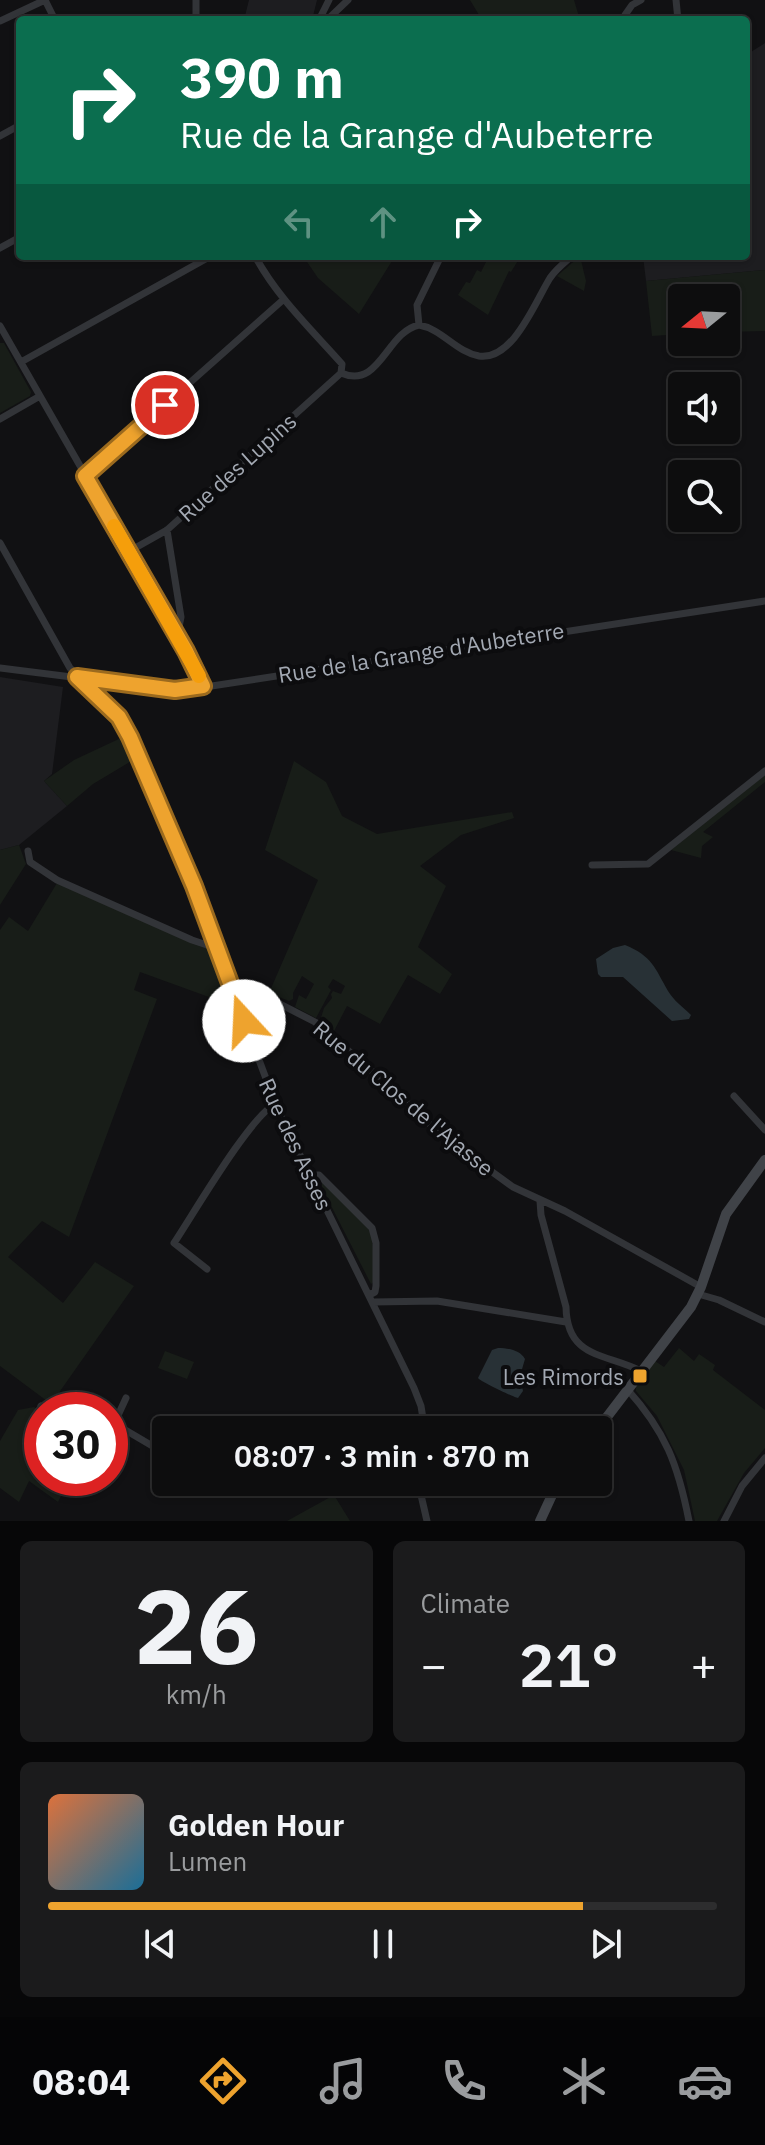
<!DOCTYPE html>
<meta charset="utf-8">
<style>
:root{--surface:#0d0d0e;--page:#1b1b1c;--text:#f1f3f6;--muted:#9a9c9e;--line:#2d2d2e;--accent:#eea32e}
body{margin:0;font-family:"IBM Plex Sans",sans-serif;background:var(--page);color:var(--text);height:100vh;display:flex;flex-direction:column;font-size:30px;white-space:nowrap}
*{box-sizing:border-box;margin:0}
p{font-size:26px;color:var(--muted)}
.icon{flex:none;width:44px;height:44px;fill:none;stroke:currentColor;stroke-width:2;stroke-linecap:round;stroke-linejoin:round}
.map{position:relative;height:1521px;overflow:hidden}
.details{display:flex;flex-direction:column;gap:20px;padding:20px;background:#070708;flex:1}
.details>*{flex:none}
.guide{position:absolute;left:16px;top:16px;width:734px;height:244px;border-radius:8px;box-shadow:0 2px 6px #0004,0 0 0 2px var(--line);background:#0b6e4f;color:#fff;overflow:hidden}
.needle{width:52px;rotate:252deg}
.controls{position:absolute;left:668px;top:284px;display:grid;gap:16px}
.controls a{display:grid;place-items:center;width:72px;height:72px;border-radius:8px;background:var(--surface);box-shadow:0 2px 6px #0004,0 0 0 2px var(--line);font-size:40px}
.speed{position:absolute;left:24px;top:1392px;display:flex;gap:16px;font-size:40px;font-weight:700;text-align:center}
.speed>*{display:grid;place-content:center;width:104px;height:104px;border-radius:50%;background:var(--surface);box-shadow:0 2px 6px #0004,0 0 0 2px var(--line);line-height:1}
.speed .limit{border:12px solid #d22;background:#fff;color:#111}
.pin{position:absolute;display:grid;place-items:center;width:68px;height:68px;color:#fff;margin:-34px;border:4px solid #fff;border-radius:50%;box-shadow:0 2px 8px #0007}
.me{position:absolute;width:88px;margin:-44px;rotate:340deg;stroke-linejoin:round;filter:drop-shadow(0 0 6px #0008)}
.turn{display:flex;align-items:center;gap:28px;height:168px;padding:0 32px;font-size:36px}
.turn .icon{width:104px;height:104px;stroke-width:2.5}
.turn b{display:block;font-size:56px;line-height:68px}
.lanes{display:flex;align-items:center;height:76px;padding:0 32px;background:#0003;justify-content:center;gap:40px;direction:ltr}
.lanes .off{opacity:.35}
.big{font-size:60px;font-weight:600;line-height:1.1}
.details .tile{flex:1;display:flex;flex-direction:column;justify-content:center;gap:12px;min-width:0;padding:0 28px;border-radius:12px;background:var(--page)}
.details .dial{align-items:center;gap:0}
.dial b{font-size:104px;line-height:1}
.song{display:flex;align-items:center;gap:24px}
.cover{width:96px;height:96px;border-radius:12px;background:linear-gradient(135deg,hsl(20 70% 55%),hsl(200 70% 35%))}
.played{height:8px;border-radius:4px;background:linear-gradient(90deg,var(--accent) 80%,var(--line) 80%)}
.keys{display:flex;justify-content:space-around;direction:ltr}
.heat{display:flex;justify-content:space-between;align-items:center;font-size:44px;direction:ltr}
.details .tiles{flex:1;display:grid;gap:20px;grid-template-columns:1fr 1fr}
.tile:last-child{grid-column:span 2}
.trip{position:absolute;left:152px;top:1416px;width:460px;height:80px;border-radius:8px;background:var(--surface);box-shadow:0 2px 6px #0004,0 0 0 2px var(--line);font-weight:600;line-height:80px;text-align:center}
.tab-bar{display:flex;height:128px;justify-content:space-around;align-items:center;background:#050506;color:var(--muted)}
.tab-bar .icon{width:56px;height:56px}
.tab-bar .active{color:var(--accent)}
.tab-bar b{font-size:36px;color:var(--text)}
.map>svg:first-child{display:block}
.built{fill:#1d1d20}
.green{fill:#181d18}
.water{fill:#283136}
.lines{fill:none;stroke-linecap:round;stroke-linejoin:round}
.street{stroke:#323438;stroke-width:7}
.secondary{stroke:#404348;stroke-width:10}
.route-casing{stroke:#9b6a1e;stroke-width:20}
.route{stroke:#eea32e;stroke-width:14}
.slow{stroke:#f59e0b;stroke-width:14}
.poi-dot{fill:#eea32e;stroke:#0c0c0e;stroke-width:3}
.labels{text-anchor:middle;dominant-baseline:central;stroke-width:8;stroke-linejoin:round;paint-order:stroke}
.street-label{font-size:22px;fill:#a3a9b3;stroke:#0c0c0e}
.poi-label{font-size:22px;fill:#a3a9b3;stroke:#0c0c0e;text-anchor:end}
</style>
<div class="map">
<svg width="765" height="1521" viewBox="0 0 765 1521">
<rect width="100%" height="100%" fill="#111113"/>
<path class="built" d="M249,0H317L312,20H244Z
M765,43V270L646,281L643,256H746V55Z
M0,677L63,687L52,774L44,781L67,806L19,845L0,850Z"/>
<path class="green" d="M470,0H574L580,20H482Z
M303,256H395L359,314L318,278Z
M486,256H526L523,261L519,259L511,272L509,271L488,315L458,295L466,282L470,283L477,270L481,272L487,260Z
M580,256L586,281L584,291L557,276Z
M765,270V331L726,332V298H682V334L652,336L646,281Z
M0,343H4L31,392L30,396L0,413Z
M123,737L133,760L93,784L67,806L44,781L74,760Z
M294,761L326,782L342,816L377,834L512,812L514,818L461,835L420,866L446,886L418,947L452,974L440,994L408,975L380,1024L347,1006L333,1033L320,1021L324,1008L332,998L331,994L333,991L341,994L345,986L333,979L328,987L331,990L316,1018L295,1007L299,995L306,999L314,984L302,976L293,993V999L289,1001L269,993L318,880L265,850Z
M765,775V782L703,832L713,837L702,846L701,858L671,850Z
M19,845L26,864L0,905V850Z
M57,883L211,950L231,1005L140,972L134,990L157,999L69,1237L42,1221L8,1257L63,1303L95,1262L134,1286L51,1404L0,1366V930L9,917L28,931Z
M322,1181L360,1217L372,1234L375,1281L371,1284L322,1188Z
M679,1348L694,1361L699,1354L715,1365L713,1370L765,1410V1448L744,1473L717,1521H695L684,1470L657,1416L636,1391V1387L655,1361L664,1367Z
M165,1351L194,1362L187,1379L158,1368Z
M34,1407L42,1413V1478H62L64,1490L58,1502L29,1481L19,1502L0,1488V1441L18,1410Z
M334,1495L350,1521H287Z"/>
<path class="water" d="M625,945C652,956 655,968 668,991C674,1001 683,1007 691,1015L689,1019L672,1021L623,977H601L598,974L596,959L613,948Z
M498,1348C508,1348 520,1350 525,1359L520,1376L523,1391L518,1398C513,1397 480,1381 478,1378L492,1350Z"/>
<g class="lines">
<path class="street" d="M45,0L55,20
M196,0V20
M676,0L678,20
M625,15L632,5L641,0
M319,20L329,0
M327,20L348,0
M0,21L45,0
M0,136L20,125
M0,248L20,237
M255,256C277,297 311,329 342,364L341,373
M419,325L417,305L441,256
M0,326L186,651L203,686
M21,362L211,256
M341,373C380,390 386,332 419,325C442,329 456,352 479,356C513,361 535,302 550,278C556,269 564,263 572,256
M0,419L40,396
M85,476L284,299
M167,530L181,617L179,627L174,632
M0,543L70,668L119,717L130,737L194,886L277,1108L414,1388L421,1406L424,1425
M128,552L167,530L341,373
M0,668L175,690L192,689L765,601
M28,851L30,862L57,880L192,940L207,945L215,943
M592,865L648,864L765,771
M231,985L245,986L315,1022L396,1092L440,1134L513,1187L565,1211L701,1287
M734,1096L765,1130
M310,1175H319L372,1228L376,1243V1286L375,1292L369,1295
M540,1201L541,1215L566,1307C567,1359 606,1353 641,1371
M207,1269L174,1243C194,1213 249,1118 275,1104
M698,1294L719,1300L765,1322
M373,1302L437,1301L566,1322
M627,1389C666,1432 678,1465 689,1521
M41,1406L46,1410
M110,1421L166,1454
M114,1424L126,1398
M300,1430H329
M419,1430L427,1425L434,1430
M418,1482L427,1521
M540,1482L553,1489
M724,1521L742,1486L765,1458"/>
<path class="secondary" d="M597,1430L691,1307L701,1287L726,1214L765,1160
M540,1521L558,1482"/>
</g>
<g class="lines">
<g class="route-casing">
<path id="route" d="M165,405L85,476L186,651L203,686L175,690L77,677L119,717L130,737L194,886L244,1021"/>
</g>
<use href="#route" class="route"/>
<path class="slow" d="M114,526L199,676"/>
</g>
<rect class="poi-dot" x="632" y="1368" width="16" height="16" rx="4"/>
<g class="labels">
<g class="street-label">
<text transform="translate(237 467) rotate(-42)">Rue des Lupins</text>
<text transform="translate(421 652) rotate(-9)">Rue de la Grange d'Aubeterre</text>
<text transform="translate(404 1098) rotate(40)">Rue du Clos de l'Ajasse</text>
<text transform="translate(296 1144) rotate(65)">Rue des Asses</text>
</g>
<g class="poi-label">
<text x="624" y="1376">Les Rimords</text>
</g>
</g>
</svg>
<div class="controls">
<a><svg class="needle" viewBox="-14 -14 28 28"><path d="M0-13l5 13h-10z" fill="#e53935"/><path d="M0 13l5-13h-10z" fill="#9a9c9e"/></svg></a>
<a><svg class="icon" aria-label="sound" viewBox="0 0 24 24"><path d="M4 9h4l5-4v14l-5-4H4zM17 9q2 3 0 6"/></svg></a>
<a><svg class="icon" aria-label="search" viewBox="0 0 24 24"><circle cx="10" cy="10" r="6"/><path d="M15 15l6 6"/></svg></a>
</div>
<div class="speed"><div class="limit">30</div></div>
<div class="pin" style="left:165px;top:405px;background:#d93025"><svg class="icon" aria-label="arrive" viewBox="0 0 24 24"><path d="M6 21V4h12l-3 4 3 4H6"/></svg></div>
<svg class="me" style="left:244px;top:1021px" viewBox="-20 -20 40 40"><circle r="19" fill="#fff"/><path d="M0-13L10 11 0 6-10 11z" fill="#eea32e"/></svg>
<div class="trip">08:07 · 3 min · 870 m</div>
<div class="guide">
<div class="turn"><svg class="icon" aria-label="right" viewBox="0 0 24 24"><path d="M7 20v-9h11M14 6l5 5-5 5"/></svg><div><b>390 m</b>Rue de la Grange d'Aubeterre</div></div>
<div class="lanes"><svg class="icon off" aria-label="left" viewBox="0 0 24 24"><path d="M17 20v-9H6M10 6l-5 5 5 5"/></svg><svg class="icon off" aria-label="ahead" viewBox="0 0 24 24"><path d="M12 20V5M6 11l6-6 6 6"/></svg><svg class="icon" aria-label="right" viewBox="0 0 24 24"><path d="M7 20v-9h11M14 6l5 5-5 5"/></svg></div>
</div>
</div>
<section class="details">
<div class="tiles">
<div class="tile dial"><b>26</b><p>km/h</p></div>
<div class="tile"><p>Climate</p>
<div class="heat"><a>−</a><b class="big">21°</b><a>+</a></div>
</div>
<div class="tile">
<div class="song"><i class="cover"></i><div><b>Golden Hour</b><p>Lumen</p></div></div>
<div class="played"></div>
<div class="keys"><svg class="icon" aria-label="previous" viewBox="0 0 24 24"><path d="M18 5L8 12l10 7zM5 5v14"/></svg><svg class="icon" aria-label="pause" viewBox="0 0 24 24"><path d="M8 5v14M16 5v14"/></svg><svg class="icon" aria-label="next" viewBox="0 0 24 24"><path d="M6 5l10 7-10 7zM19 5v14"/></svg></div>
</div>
</div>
</section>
<nav class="tab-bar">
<b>08:04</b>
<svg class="icon active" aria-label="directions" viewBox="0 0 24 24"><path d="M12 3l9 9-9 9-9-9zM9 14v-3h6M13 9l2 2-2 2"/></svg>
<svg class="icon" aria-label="music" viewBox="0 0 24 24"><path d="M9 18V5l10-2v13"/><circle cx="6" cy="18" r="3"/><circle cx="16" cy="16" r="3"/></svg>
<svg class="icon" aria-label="phone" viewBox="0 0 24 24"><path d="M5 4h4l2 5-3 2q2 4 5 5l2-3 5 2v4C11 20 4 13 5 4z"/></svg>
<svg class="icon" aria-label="climate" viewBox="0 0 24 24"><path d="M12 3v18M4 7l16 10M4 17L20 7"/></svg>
<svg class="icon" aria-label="car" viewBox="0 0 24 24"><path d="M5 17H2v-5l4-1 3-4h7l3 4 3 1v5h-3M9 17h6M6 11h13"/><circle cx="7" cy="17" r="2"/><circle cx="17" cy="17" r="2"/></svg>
</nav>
